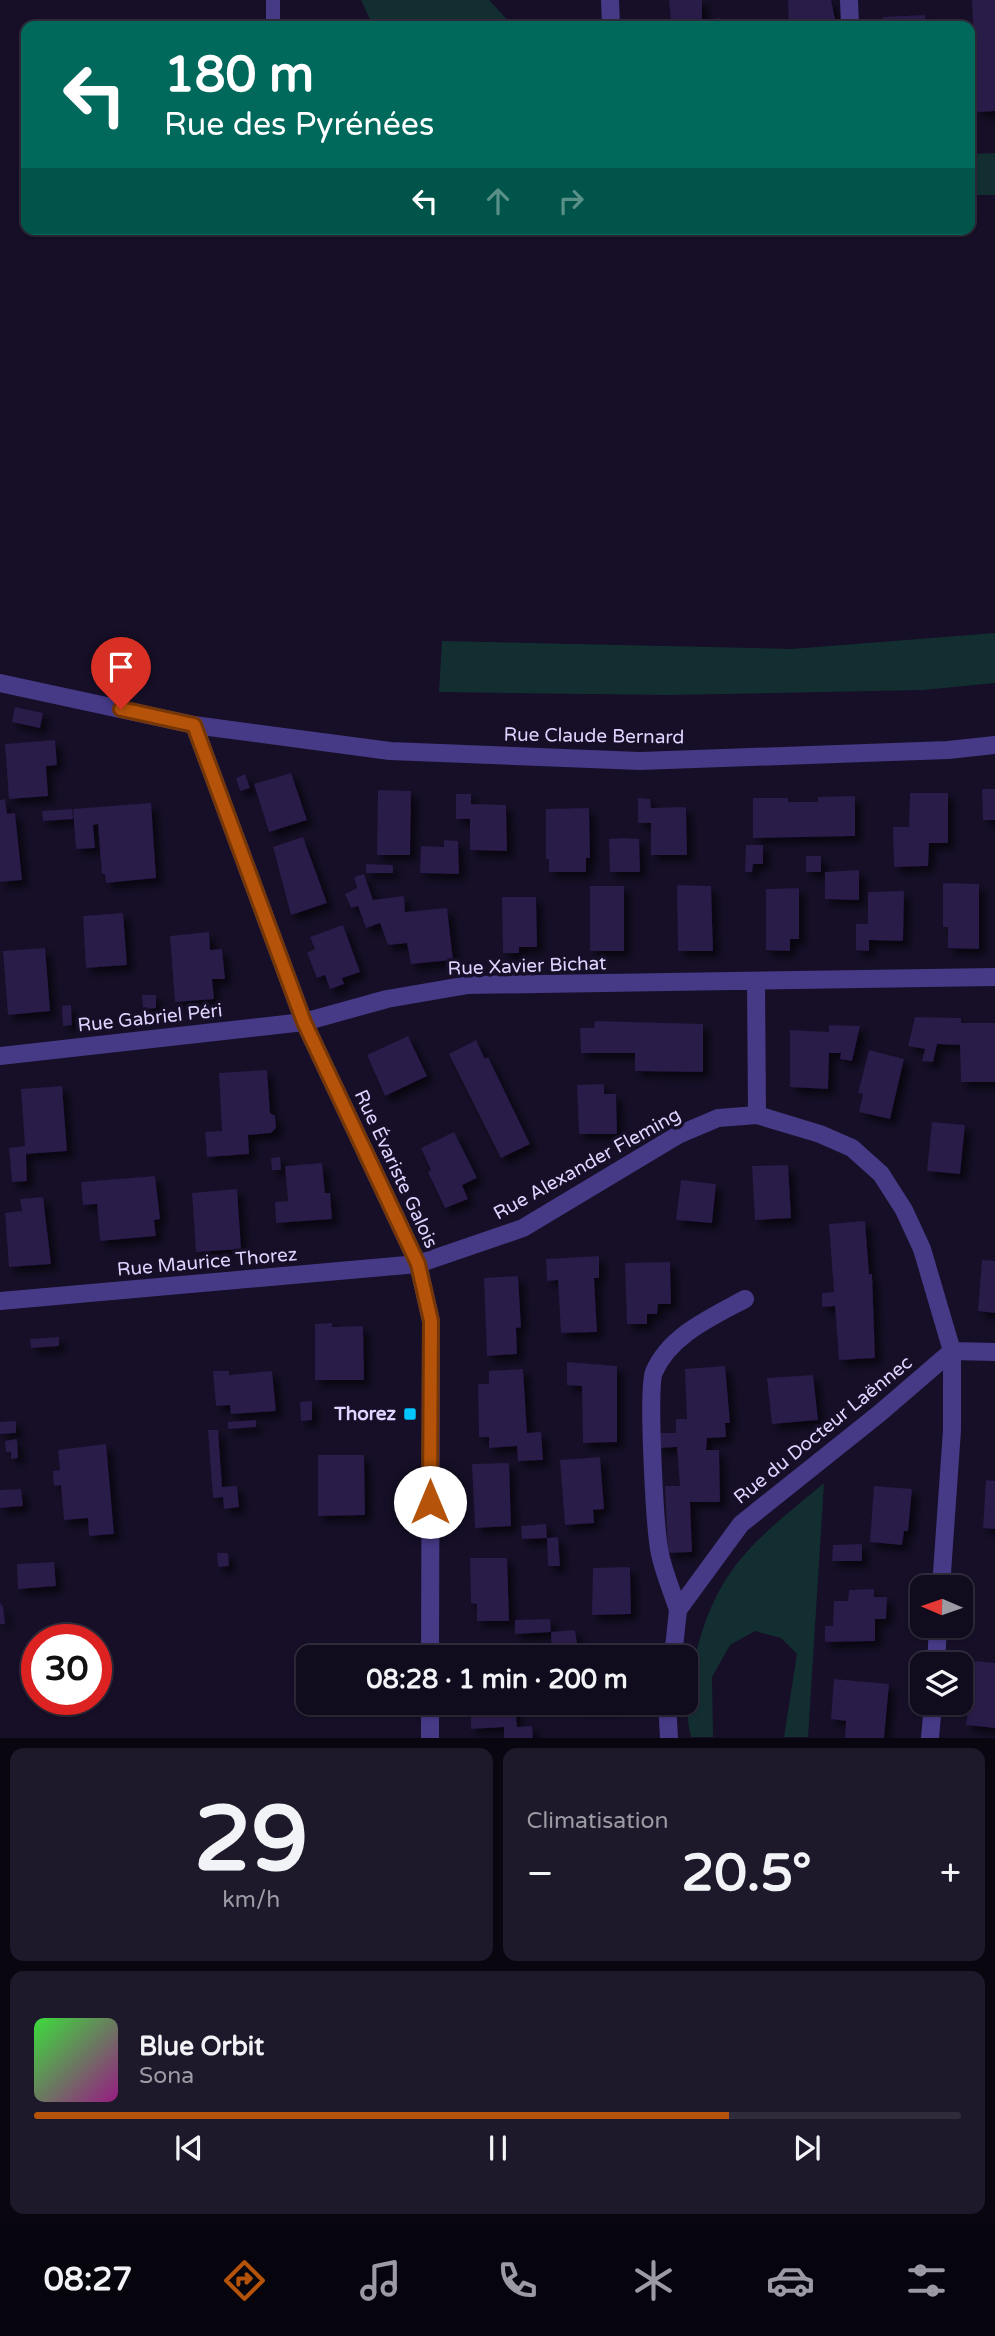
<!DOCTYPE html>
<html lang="fr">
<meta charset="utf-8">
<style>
:root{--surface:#100b1d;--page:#1e192a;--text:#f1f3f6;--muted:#9c9ba4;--line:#302b3b;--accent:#b45309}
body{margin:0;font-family:"Varela Round",sans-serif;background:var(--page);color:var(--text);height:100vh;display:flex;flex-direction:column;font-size:26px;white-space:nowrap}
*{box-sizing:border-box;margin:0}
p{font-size:23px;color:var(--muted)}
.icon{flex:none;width:38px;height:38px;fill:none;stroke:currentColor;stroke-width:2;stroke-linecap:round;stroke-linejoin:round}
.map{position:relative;height:1738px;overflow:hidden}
.side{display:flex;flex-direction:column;gap:10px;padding:10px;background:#090610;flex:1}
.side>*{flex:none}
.guide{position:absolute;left:21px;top:21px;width:954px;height:214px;border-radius:14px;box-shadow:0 2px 5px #0004,0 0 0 2px var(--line);background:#00695c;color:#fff;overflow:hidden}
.needle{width:46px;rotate:272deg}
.controls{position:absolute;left:910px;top:1575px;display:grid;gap:14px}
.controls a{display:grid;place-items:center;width:63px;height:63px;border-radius:14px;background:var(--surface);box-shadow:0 2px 5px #0004,0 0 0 2px var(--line);font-size:35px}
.speed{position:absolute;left:21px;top:1624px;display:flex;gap:14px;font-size:35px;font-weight:700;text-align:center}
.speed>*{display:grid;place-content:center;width:91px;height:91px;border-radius:50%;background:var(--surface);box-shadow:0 2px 5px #0004,0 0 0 2px var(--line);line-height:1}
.speed .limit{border:10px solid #d22;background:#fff;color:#111}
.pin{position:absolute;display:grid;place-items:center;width:60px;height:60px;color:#fff;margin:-72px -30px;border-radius:50% 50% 50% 0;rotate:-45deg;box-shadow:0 0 7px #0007}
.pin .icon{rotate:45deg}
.me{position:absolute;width:77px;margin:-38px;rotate:0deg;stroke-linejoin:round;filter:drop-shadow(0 0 5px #0008)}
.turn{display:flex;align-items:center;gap:24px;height:147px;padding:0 28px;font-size:32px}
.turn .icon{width:91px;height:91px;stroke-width:2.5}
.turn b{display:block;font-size:49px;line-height:60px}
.lanes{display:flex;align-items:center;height:66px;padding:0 28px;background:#0003;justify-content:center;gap:35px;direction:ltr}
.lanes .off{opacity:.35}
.big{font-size:52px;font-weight:800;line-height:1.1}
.side .tile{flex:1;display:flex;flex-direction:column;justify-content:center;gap:10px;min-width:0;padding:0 24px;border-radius:14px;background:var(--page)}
.side .dial{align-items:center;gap:0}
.dial b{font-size:91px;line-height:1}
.song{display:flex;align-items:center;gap:21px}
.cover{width:84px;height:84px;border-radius:10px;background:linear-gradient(135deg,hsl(120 70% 55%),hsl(310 70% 35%))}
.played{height:7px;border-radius:4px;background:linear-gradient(90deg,var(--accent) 75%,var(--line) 75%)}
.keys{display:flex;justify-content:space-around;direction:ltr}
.heat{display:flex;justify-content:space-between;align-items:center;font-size:38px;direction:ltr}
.side .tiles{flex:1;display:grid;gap:10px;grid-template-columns:1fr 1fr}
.tile:last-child{grid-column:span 2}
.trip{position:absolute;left:296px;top:1645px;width:402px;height:70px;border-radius:14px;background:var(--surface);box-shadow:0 2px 5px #0004,0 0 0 2px var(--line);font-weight:800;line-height:70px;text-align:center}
.tab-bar{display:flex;height:112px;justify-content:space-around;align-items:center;background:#06040c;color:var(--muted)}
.tab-bar .icon{width:49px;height:49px}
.tab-bar .current{color:var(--accent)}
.tab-bar b{font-size:32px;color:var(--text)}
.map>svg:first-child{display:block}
.green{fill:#122e31}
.building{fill:#291a48;filter:url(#shadow)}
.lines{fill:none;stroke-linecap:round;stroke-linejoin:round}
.lane{stroke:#463986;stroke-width:14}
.street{stroke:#463986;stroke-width:18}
.route-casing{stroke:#753606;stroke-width:18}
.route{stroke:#b45309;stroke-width:12}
.poi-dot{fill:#00c5ff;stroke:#160f27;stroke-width:2.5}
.labels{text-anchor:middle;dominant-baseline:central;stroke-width:7;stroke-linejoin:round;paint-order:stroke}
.street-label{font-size:19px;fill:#dfd4ff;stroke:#160f27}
.poi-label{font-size:19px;font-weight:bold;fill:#dfd4ff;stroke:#160f27;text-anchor:end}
</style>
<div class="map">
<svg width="995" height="1738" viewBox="0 0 995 1738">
<defs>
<filter id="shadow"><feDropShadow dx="6" dy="6" stdDeviation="3.5" flood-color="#0009"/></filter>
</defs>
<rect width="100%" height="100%" fill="#160f27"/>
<path class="green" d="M361,0H489L513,26H373Z
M995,153V195H970V154Z
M995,633V683L923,690L669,695L439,692L442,641L792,649Z
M824,1483L808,1737H784L797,1654L781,1638L755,1631L730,1645L712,1677L713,1737H691C684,1709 688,1682 696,1653C719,1564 756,1540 824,1483Z"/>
<path class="building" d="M669,0H702V20L720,18V26H664V21H671Z
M788,0H831L835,19L826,22L827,26H789Z
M972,0H995V111L977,112Z
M925,15L926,26H882L883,17Z
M15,707L43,713L40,728L12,722Z
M55,740L57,765L46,766L48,796L9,799L5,744Z
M291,773L307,820L269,832L254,784Z
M245,774L250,788L240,791L236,778Z
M982,789H995V820H983Z
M378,790L411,791L410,855H377Z
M910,793H948V843H929L928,866L894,867L893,827H909Z
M456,794H471V804L506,805L507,851L470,850V819H456Z
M855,796V836L753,838V798H788V802H818V797Z
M638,798L650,799L651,808L686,807L687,855H651V823H638Z
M5,799L7,814L15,813L22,880L0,882V800Z
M151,803L156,878L106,883L105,874H102L98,824L93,825L95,848L76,849L73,809Z
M589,808L590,858H586V872H549V859H546V809Z
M72,809L73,819L43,821L42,811Z
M303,837L327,903L291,915L273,847Z
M624,838L639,839L640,872H610L609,839Z
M444,840L458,841L459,874L420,873L421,846L444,847Z
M746,845H763V864H753L752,872H745Z
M806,856H821V872H806Z
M366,864L393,865V873H366Z
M859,870V900L825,899V872Z
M364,874L373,900L404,896L405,912L447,908L453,960L411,964L407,943L388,945L380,923L366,928L358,906L351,908L345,894L357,888L354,877Z
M943,883L979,884V949L948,948V927H943Z
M677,885L711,886L713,951H678Z
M590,886H624V951H590Z
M799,888V939H790V951L766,950V889Z
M904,891L903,941L869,940V951L856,950V924H868V892Z
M502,897H536L537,947H519V953H503Z
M123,913L127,965L86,968L83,916Z
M343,925L360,972L342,978L344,984L330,989L325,975L317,978L307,953L315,949L310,937Z
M209,932L210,950L222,949L225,979H212L214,999L175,1002L170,936Z
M45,948L50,1011L8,1015L3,951Z
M142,995H156V1008L143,1009Z
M71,1005L72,1025L63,1026L62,1006Z
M915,1017L961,1018V1023H995V1082H961L960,1045L937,1044L933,1062L922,1061L925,1049L908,1046Z
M595,1021L703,1024V1072L635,1071V1053H581L580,1028H594Z
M829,1025L860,1026L852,1061L840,1059L841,1053H829L828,1089L790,1087V1030L829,1032Z
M408,1036L427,1076L385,1096L367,1055Z
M476,1040L485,1059L488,1057L530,1144L501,1158L449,1054Z
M869,1050L904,1059L890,1119L859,1112L863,1094L858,1093Z
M267,1070L270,1113L275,1116L276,1128L271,1133L248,1135L249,1154L207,1157L205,1132L222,1131L219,1073Z
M604,1084V1094H616L617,1134H579L577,1085Z
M62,1086L67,1151L26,1154L27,1181L12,1182L9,1148L25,1146L21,1089Z
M932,1122L965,1125L960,1174L927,1171Z
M454,1132L477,1178L462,1185L468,1199L445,1208L428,1172L431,1170L421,1148Z
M280,1157L281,1170H272L271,1158Z
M322,1163L325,1193H330L332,1219L276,1223L275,1202L288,1201L285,1166Z
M788,1165L791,1218L755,1220L752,1166Z
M155,1176L160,1219L154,1220L156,1236L100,1241L97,1204L83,1205L81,1182Z
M681,1180L716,1184L712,1223L676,1220Z
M237,1189L241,1249L196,1252L192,1193Z
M43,1197L51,1264L9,1267L5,1213L22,1211L20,1199Z
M865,1221L869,1274H872L875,1358L839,1360L835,1306L822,1307V1293L834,1292L829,1224Z
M599,1256V1278H594L597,1332L561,1333L558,1280L547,1281L546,1259Z
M982,1260L995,1261V1313L978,1311Z
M670,1262L671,1304H658L657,1314H647V1324H627L625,1263Z
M518,1276L521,1327L516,1328L517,1354L487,1356L484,1278Z
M332,1323V1327L363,1326L364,1380H315V1324Z
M59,1337V1346L31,1348L30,1339Z
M567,1362L617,1366V1442L583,1443L582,1386L567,1385Z
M725,1366L730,1423H725L726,1437L707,1438L706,1450H719L720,1502H690L692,1552L668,1553L665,1486H680L677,1447L658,1448L657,1433H676V1419H687L685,1369Z
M523,1369L527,1433L541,1432L543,1460L518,1461L517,1446L489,1448V1437H479L478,1384H489V1371Z
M213,1371H229V1375L272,1371L276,1411L231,1414L230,1405L216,1406Z
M813,1375L818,1420L772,1424L767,1378Z
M312,1401V1420L301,1421L300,1402Z
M256,1420V1427L228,1429V1422Z
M16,1421V1433L0,1434V1422Z
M208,1430H218L222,1487L237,1486L239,1507L224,1509L223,1497L213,1498Z
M17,1439L18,1458L11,1459V1452H6L5,1441Z
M106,1444L114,1534L89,1536L88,1518L64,1520L61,1485L54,1486L53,1471L60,1470L58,1450Z
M318,1455H364L365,1515L318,1516Z
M600,1457L604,1509L593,1510L594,1523L565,1525L560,1460Z
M509,1463L511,1526L475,1528L472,1464Z
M986,1480L995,1481V1529L983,1528Z
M874,1486L912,1489L908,1531H904L902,1545L870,1542Z
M21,1489L23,1506L0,1508V1490Z
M546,1524L547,1538L558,1537L560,1566H548L547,1538L522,1539L521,1526Z
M862,1544V1561H832L833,1545Z
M217,1553H228L229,1566L218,1567Z
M470,1558H507L509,1621H477V1604L471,1603Z
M54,1562L56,1586L18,1589L17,1564Z
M630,1567L631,1614L592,1615L593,1568Z
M874,1589V1597H887L886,1619H875V1641L825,1642V1626H833L834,1601H848L849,1590Z
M0,1603L3,1606L5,1624H0Z
M550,1619L551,1632L515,1634V1620Z
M575,1630L578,1650H617V1657L552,1656L551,1632Z
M511,1647L512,1657H468V1649Z
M975,1661L995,1663V1728L966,1725Z
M834,1679L889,1684L884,1738H845L846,1721L831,1719Z
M471,1703H515L517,1727L532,1726L533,1738H504V1727L471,1729Z
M580,1703H619V1707L580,1708Z"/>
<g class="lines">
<path class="lane" d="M273,26V0"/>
<path class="street" d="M610,0L611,26
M849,0L850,26
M0,683L194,725L390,751L640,761L948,750L995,745
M194,725L304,1022L418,1264L431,1321L430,1657
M756,981L757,1115
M0,1056L304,1022L387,999L468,985L995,977
M0,1301L418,1264L523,1228L678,1135L718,1118L757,1115L820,1134L852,1148L881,1174L904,1210L922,1249L952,1351V1430L941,1587
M678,1610C672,1591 664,1573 660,1554C655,1532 647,1387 654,1372C670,1335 712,1317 745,1299
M673,1657L678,1610L741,1524L880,1413L952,1351L995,1352
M936,1664L938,1626
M667,1703L669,1738
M430,1738V1703
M930,1738L933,1703"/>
</g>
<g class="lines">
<g class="route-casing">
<path id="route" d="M121,709L194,725L304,1022L418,1264L431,1321L430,1502"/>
</g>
<use href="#route" class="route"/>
</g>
<rect class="poi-dot" x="403" y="1407" width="14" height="14" rx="3.5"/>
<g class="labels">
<g class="street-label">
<text transform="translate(594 736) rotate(1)">Rue Claude Bernard</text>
<text transform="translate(527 966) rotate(-2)">Rue Xavier Bichat</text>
<text transform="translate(150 1018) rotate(-6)">Rue Gabriel Péri</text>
<text transform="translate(587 1164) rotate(-29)">Rue Alexander Fleming</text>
<text transform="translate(396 1169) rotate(65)">Rue Évariste Galois</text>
<text transform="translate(207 1262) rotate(-5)">Rue Maurice Thorez</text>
<text transform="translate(823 1430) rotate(-39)">Rue du Docteur Laënnec</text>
</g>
<g class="poi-label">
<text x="396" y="1414">Thorez</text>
</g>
</g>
</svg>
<div class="controls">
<a><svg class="needle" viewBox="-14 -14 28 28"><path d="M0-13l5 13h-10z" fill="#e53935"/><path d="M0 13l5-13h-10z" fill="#9c9ba4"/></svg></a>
<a><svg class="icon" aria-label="layers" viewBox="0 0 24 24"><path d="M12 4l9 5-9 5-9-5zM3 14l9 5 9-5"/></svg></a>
</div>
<div class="speed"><div class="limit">30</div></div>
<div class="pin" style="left:121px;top:709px;background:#d93025"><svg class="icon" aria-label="arrive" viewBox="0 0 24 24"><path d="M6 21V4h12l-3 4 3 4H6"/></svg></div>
<svg class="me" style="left:430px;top:1502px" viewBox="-20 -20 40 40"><circle r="19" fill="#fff"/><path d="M0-13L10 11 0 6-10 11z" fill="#b45309"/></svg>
<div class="trip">08:28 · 1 min · 200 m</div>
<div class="guide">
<div class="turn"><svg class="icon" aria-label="left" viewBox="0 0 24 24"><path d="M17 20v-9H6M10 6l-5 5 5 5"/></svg><div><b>180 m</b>Rue des Pyrénées</div></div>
<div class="lanes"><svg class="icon" aria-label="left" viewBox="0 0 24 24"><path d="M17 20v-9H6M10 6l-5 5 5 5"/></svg><svg class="icon off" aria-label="ahead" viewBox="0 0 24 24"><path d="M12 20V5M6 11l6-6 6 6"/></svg><svg class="icon off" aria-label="right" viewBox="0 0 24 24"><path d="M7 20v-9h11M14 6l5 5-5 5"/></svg></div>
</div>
</div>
<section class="side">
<div class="tiles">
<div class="tile dial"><b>29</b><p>km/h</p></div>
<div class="tile"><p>Climatisation</p>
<div class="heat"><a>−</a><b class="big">20.5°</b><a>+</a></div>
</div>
<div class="tile">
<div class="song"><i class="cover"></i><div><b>Blue Orbit</b><p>Sona</p></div></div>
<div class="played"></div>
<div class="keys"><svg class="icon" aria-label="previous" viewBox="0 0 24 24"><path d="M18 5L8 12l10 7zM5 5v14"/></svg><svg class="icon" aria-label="pause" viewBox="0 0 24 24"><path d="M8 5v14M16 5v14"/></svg><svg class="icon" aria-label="next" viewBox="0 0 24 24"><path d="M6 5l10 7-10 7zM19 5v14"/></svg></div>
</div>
</div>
</section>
<nav class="tab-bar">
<b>08:27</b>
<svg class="icon current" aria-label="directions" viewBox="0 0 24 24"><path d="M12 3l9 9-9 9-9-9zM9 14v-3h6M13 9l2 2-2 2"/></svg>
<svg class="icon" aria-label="music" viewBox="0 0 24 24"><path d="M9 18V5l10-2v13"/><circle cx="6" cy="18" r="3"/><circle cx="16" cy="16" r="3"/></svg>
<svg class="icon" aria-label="phone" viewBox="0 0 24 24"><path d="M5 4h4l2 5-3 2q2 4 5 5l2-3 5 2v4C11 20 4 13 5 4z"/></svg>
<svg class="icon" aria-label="climate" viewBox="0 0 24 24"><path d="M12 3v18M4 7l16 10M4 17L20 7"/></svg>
<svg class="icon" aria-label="car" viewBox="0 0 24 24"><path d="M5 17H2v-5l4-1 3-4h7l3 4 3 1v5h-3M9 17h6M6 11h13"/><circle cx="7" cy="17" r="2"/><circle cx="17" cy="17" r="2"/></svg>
<svg class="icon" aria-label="filters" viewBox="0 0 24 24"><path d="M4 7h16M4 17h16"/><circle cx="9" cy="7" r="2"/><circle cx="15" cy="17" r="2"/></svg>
</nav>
